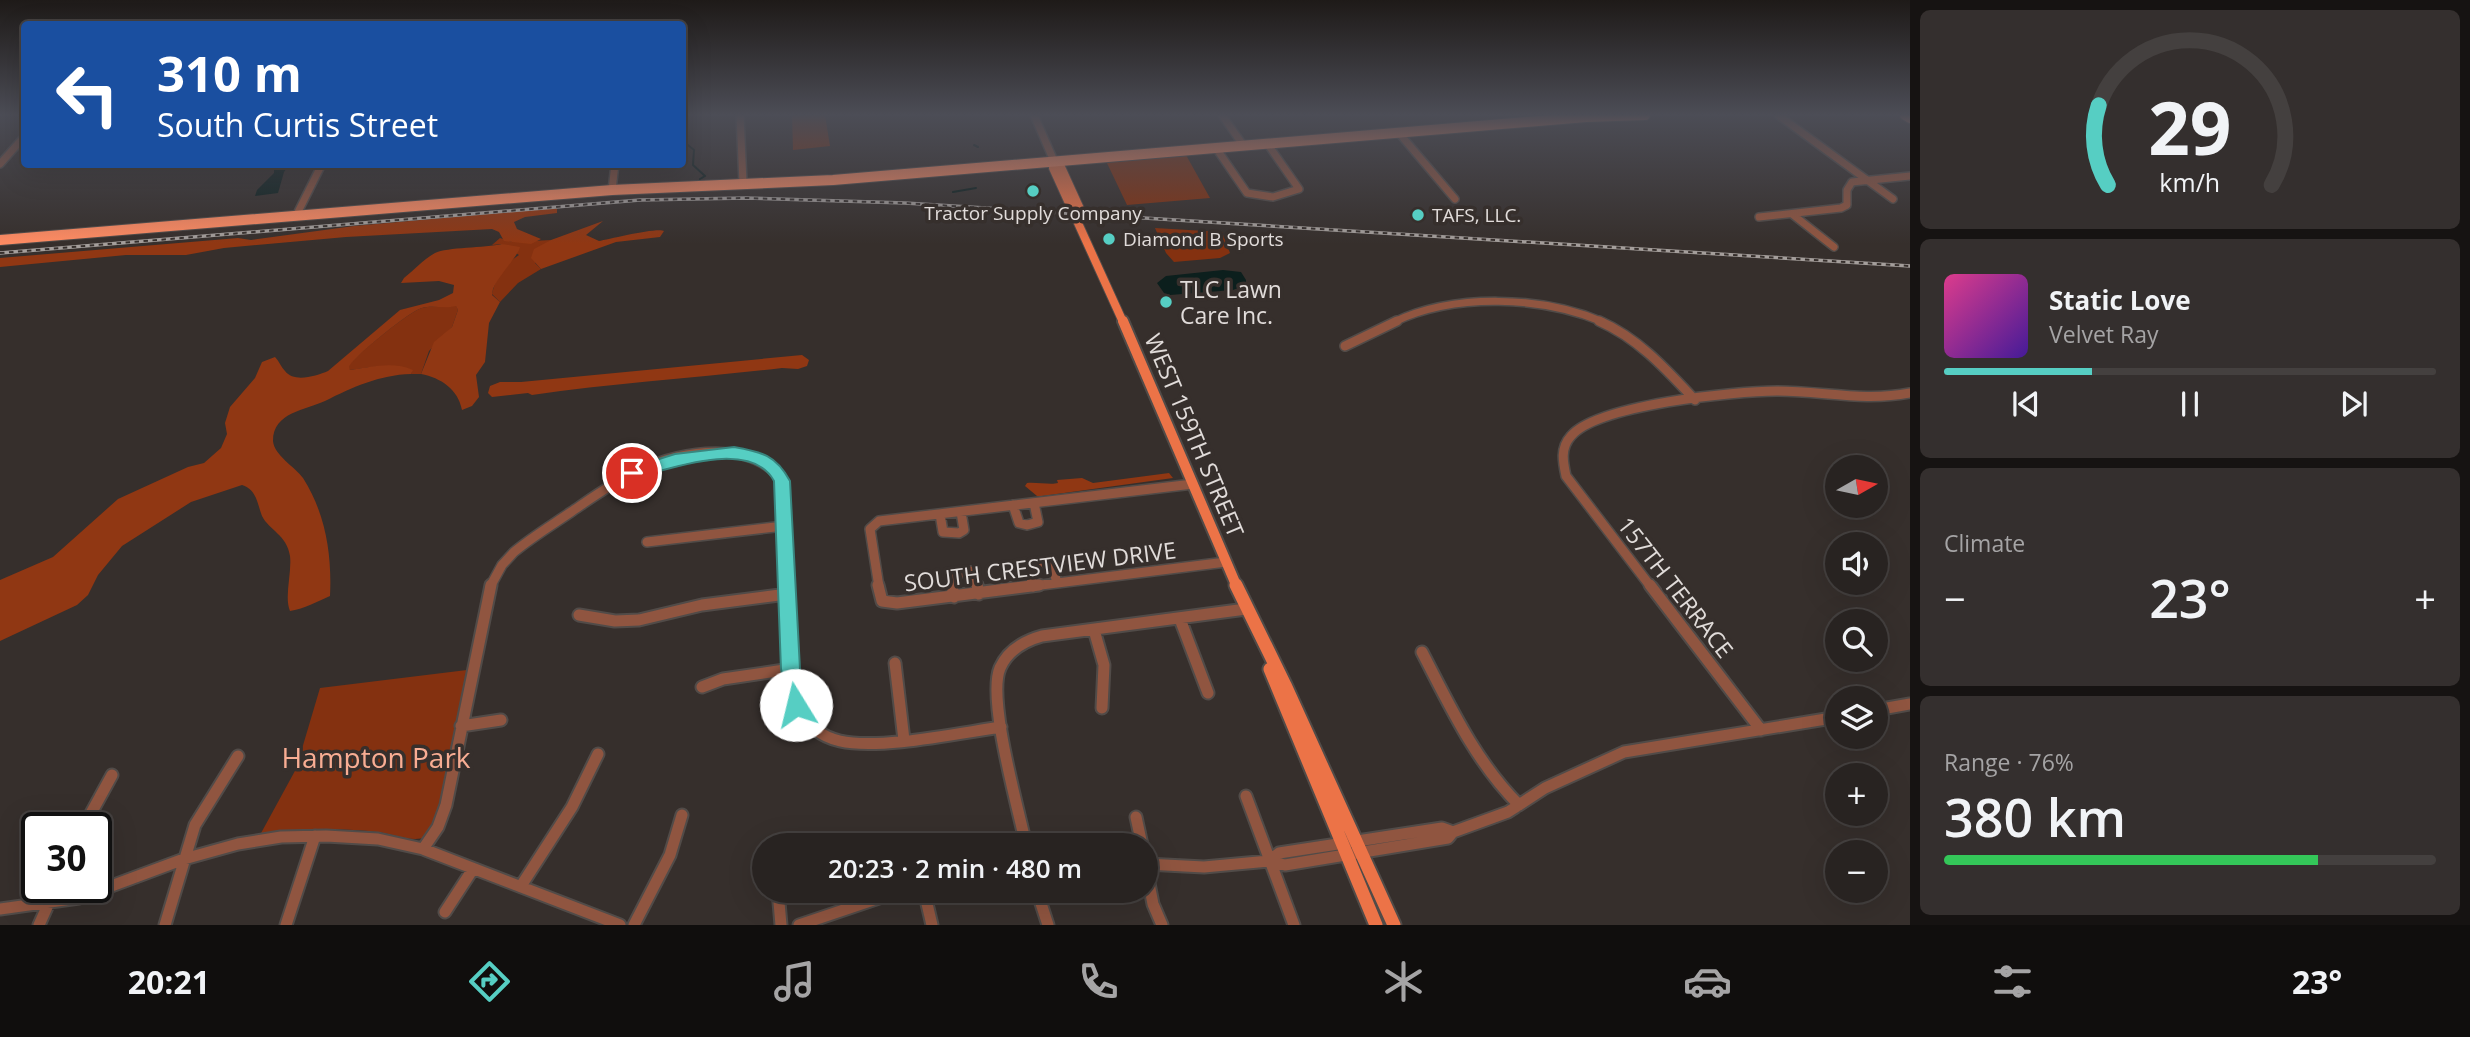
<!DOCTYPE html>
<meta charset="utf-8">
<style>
:root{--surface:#282321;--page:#342f2e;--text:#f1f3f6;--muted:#a5a4a5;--line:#44403f;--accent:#56cec3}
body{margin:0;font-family:"Open Sans",sans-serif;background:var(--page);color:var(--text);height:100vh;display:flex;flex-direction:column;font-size:26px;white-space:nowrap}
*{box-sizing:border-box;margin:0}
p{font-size:23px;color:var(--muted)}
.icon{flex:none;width:38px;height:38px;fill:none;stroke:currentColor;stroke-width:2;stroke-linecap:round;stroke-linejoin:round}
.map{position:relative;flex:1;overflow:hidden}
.sheet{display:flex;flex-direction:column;gap:10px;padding:10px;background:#161312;width:560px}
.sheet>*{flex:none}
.banner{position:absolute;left:21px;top:21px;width:665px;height:147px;border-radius:7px;box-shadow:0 7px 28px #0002,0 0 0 2px var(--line);background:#1a4fa0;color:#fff;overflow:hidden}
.needle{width:46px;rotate:81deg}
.fabs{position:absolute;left:1825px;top:455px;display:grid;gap:14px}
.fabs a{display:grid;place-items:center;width:63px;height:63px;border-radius:50%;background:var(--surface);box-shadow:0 7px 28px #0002,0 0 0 2px var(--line);font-size:35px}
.speed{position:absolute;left:21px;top:812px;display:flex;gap:14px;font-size:35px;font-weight:700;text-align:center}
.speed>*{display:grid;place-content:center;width:91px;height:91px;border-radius:50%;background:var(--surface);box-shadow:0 7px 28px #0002,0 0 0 2px var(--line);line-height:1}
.speed .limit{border:4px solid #111;border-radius:10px;background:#fff;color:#111}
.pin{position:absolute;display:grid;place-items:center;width:60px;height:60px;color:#fff;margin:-30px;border:4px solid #fff;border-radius:50%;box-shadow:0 2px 7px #0007}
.me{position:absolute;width:77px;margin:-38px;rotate:351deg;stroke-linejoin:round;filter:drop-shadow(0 0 5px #0008)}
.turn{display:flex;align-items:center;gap:24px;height:147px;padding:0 21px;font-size:32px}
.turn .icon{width:91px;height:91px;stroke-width:2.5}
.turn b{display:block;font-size:49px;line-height:60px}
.big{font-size:52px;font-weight:600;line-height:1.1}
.sheet .tile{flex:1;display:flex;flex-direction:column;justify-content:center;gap:10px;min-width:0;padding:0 24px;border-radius:10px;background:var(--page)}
.sheet .dial{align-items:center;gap:0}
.dial svg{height:182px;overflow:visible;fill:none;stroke:var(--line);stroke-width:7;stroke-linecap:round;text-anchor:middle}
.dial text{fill:var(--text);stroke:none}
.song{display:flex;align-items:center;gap:21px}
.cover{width:84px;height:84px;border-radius:10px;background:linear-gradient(135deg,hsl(330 70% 55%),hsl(260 70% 35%))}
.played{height:7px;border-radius:4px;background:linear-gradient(90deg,var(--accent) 30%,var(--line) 30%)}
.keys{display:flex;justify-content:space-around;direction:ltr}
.heat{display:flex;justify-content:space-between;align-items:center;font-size:38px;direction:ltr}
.charge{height:10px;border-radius:5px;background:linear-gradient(90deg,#34c759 76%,var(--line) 0)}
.trip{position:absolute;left:752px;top:833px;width:406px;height:70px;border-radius:35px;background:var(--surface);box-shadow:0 7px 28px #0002,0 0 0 2px var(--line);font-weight:600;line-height:70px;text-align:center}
.tab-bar{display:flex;height:112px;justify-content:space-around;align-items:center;background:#100e0d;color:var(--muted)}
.tab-bar .icon{width:49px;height:49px}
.tab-bar .on{color:var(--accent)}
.tab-bar b{font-size:32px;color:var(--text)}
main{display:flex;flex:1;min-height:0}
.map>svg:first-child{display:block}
.green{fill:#843110}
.forest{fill:#903713}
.water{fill:#0c1f1d}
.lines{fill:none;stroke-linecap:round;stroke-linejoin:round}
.stream{stroke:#0c1f1d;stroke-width:2}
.minor-far2-casing{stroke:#514b48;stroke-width:10}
.minor-far1-casing{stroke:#514b48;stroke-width:12}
.minor-casing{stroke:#514b48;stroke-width:15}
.major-far2-casing{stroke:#514b48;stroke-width:10}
.major-far1-casing{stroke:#514b48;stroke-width:14}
.major-casing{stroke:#514b48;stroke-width:17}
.highway-casing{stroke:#514b48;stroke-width:12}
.minor-far2{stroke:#905540;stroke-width:7}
.minor-far1{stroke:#905540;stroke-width:9}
.minor{stroke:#905540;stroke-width:11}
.major-far2{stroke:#ec7347;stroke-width:8}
.major-far1{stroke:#ec7347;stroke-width:10}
.major{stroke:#ec7347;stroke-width:13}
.highway{stroke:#ff8b62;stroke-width:10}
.rail-casing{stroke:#a49e9b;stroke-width:3.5}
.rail{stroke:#362f2c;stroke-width:2;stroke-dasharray:4.5;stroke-linecap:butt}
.route{fill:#56cec3;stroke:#38867f;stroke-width:2}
.poi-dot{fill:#56cec3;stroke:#362f2c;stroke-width:2.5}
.labels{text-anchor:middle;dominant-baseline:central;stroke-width:7;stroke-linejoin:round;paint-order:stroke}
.far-poi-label{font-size:19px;fill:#e1dcda;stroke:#362f2c;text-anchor:start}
.poi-label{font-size:23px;fill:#e1dcda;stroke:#362f2c;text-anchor:start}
.street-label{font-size:23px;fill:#e1dcda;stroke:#362f2c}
.near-park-label{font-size:28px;fill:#f8ad93;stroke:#362f2c}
</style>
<main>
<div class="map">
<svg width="1910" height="925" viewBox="0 0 1910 925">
<rect width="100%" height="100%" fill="#362f2c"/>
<path class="green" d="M792,115H825L830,146L793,150Z
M1186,155L1210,198L1127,205L1106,161Z
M1155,228L1222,232L1230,253L1220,258L1174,262L1166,253Z
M500,238L512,242L551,240L535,263L541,269L518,283L500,302L492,294C495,279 506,263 519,255L502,244L492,245Z
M456,305L458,310L452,327L429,351L421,374H411L412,371C392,363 371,367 350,370L348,367C352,358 411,310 422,308C433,305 444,309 456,305Z
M467,670L442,804L437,820L426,837C411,843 392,833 377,832C338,827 299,829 260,835L296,769L320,688Z"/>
<path class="forest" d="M553,208L557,209V213L525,217L514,222L517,229L541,239L531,244L504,241L499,232L492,229L346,237L224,248L186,255H126L0,267V258L238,238L251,240L354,226Z
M603,221L586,235L599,241C609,239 658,227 664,231L660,237L616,242L541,269L531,258L534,249L551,240Z
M502,244L520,247C519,255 498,276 493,289L492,295L500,302L489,323L485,362L476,375L479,397L472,406L462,410C458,389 441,378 421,374L434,342L452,327L458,310L456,306C444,309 433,305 422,308C411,310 352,358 349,367L350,370C370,367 394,361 413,370L411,374C379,375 353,387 325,401C306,410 273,412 273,441C274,455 295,467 303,478C326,514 332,556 330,596C317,602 303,609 290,611C284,597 292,573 290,556C287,535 269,530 262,516C257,503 257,490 242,485L191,502L122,546L98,575L88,595L77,605L0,641V580L53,557L118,499L188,467L204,463L221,448L227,434L225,423L230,407L255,378L262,362L275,357C279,361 281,367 285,371C294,383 316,376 328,371L400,310L439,300L453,293L454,285L439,281L401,283L404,278C414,270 424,259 435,253C447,247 485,248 502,244Z
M802,355L809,360L807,366L798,369L782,368C698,378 614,383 532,395L528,393L492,397L488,393L490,386L500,382H521Z
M1169,473L1173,478L1042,496H1037L1025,486L1027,483C1036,482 1051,485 1058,483L1057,480L1082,478L1093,483Z"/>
<path class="water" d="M274,165H289L284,172L278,193L255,196L257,190L274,173Z
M1223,270L1241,272L1246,280V285L1233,290L1170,295L1164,293L1157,283L1166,276Z"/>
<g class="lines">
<path class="stream" d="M685,115L683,141L694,150L693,165L705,176L700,179
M974,145L978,147
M953,192L976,188"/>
<g class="minor-far2-casing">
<path id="minor-far2" d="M740,115L743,183
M1034,115L1054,161
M1222,115L1243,145
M1778,115L1893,199
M1399,133L1455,199
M1216,148L1247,193L1273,197L1299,189L1267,143
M0,164L24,137
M612,190L615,164
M1792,214L1834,247
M296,216L322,164
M1759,217L1841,208L1847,205V190L1852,182L1910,176
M1394,322C1455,293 1542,296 1603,322"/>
</g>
<g class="minor-far1-casing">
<path id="minor-far1" d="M1599,321C1638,338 1666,369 1695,400
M1345,346L1397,321
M1013,505L1019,523L1027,525L1038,522L1034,503
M940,514L943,532L959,533L964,530L961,512
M647,542L784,526
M490,587L502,565L514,552C532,537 552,525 571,512C593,497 615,481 639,470C681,451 752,438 782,481L787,587
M879,587L870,529L879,521L1193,484
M953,587L951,575L970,571L974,574L977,587
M1025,587L1226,562
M1033,587L1029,567L1047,562L1052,564L1057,583
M1651,587L1566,476C1563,462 1560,448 1571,436C1597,405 1735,391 1777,391C1823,391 1864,402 1910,393"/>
</g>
<g class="minor-casing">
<path id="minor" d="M787,585C789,618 785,680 799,709C806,725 822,737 840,741C879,750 959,733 1001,727
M878,585L882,601L897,603L1039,585
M952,585L954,597
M977,585L979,594
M1650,585L1761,730
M579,615L615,621L639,620L702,605L787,594
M1180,619L1208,693
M1094,630L1104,665L1102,708
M1422,652C1450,706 1475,761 1519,805
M895,663L904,740
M702,687L723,679L791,669
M1876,710L1910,704
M461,726L501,720
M1246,796L1294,925
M1136,817L1142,845
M83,828L112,775
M1026,845C1018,807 987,699 1000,668C1008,650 1024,641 1042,636L1246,609
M423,849L438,827L446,805L491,585
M1269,861L1279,853L1442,828L1453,832
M1146,864L1204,867L1269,861L1285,865L1448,838L1453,832L1508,812L1545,788L1624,752L1838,717
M1146,868L1153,904L1162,925
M521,886L572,807L598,754
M778,891L781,925
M924,891L932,925
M1037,891L1048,925
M0,909L79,898L184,859L238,844L281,837L326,836L378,839L423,849L620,925
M445,912L473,869
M39,925L56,887
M165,925L195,825L238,756
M286,925L315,836
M634,925L670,855L682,815
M799,925L900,891"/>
</g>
<g class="major-far2-casing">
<path id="major-far2" d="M1054,161L1053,168L1123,322
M1054,161L1061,167L1081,211"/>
</g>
<g class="major-far1-casing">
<path id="major-far1" d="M1123,321L1237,587"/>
</g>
<g class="major-casing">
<path id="major" d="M1236,585L1285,685L1394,925
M1270,669L1376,925"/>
</g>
<g class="highway-casing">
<path id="highway" d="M1905,115L1910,118
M0,240L612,190L833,180L1586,117L1645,115"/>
</g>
<use href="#minor-far2" class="minor-far2"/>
<use href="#minor-far1" class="minor-far1"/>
<use href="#minor" class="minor"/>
<use href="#major-far2" class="major-far2"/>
<use href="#major-far1" class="major-far1"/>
<use href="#major" class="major"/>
<use href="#highway" class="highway"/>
<g class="rail-casing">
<path id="rail" d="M0,253L640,200L746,198L905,203L1910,266"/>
</g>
<use href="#rail" class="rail"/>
</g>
<linearGradient id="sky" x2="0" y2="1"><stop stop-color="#1e1a18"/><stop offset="0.47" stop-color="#4c4d56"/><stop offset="1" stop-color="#4c4d56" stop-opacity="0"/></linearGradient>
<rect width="1910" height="244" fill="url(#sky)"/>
<path class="route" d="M734,447C762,452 776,455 790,481L800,669L806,705L803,711L796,714L789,711L781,669L774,481C751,438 668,469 632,479L624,473L627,469L675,454Z"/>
<g class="poi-dot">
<circle cx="1033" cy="191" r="7"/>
<circle cx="1418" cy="215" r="7"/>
<circle cx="1109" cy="239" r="7"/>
<circle cx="1166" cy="302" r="7"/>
</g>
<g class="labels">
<g class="far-poi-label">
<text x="1033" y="213" text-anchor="middle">Tractor Supply Company</text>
<text x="1432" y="215">TAFS, LLC.</text>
<text x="1123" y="239">Diamond B Sports</text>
</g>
<g class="poi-label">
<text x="1180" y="289">TLC Lawn<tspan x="1180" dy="26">Care Inc.</tspan></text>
</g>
<g class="street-label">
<text transform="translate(1195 435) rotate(67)">WEST 159TH STREET</text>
<text transform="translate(1040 566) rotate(-7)">SOUTH CRESTVIEW DRIVE</text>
<text transform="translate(1676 587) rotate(52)">157TH TERRACE</text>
</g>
<g class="near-park-label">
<text x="376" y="757">Hampton Park</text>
</g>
</g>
</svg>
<div class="fabs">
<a><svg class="needle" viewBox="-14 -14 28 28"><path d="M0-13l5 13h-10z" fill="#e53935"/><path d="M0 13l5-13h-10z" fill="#a5a4a5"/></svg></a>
<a><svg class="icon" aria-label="sound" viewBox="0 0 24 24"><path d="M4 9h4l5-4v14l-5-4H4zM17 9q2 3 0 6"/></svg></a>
<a><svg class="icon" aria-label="search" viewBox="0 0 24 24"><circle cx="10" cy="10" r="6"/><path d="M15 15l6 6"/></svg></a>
<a><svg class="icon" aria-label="layers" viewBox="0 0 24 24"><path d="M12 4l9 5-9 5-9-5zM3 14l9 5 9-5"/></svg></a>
<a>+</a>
<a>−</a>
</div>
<div class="speed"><div class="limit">30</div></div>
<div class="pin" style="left:632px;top:473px;background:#d93025"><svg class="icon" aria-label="arrive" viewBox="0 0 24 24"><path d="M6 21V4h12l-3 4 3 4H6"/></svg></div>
<svg class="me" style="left:796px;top:705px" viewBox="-20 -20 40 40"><circle r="19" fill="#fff"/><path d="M0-13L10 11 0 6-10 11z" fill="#56cec3"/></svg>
<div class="trip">20:23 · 2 min · 480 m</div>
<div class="banner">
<div class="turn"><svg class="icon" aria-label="left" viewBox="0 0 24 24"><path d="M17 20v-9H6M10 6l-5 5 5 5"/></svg><div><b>310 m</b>South Curtis Street</div></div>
</div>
</div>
<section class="sheet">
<div class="tile dial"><svg viewBox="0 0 100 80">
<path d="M14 69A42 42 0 1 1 86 69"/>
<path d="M14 69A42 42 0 0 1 10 34" stroke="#56cec3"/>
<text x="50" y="56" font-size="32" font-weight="700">29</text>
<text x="50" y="72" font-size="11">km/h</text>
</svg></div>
<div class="tile">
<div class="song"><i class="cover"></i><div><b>Static Love</b><p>Velvet Ray</p></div></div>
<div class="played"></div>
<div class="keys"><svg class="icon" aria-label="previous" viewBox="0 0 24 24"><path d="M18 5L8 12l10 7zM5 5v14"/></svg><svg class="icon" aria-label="pause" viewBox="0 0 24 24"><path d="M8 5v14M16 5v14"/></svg><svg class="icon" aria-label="next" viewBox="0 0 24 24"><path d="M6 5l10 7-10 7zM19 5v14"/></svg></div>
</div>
<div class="tile"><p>Climate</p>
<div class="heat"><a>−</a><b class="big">23°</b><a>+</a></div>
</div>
<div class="tile"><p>Range · 76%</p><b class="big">380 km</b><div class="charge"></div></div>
</section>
</main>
<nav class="tab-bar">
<b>20:21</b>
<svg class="icon on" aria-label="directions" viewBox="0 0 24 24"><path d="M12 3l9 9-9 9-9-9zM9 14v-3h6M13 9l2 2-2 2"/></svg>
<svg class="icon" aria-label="music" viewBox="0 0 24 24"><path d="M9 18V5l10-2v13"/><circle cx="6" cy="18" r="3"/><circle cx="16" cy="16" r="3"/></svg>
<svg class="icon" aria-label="phone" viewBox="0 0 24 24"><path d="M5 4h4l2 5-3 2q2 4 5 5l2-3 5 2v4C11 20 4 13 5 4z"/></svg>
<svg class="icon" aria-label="climate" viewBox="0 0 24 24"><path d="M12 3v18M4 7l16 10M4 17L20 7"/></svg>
<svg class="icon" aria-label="car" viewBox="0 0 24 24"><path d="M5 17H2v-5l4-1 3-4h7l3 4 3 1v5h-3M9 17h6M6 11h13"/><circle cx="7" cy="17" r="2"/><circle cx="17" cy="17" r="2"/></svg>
<svg class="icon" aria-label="filters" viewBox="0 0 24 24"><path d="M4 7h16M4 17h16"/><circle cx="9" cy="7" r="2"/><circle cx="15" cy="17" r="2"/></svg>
<b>23°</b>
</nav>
